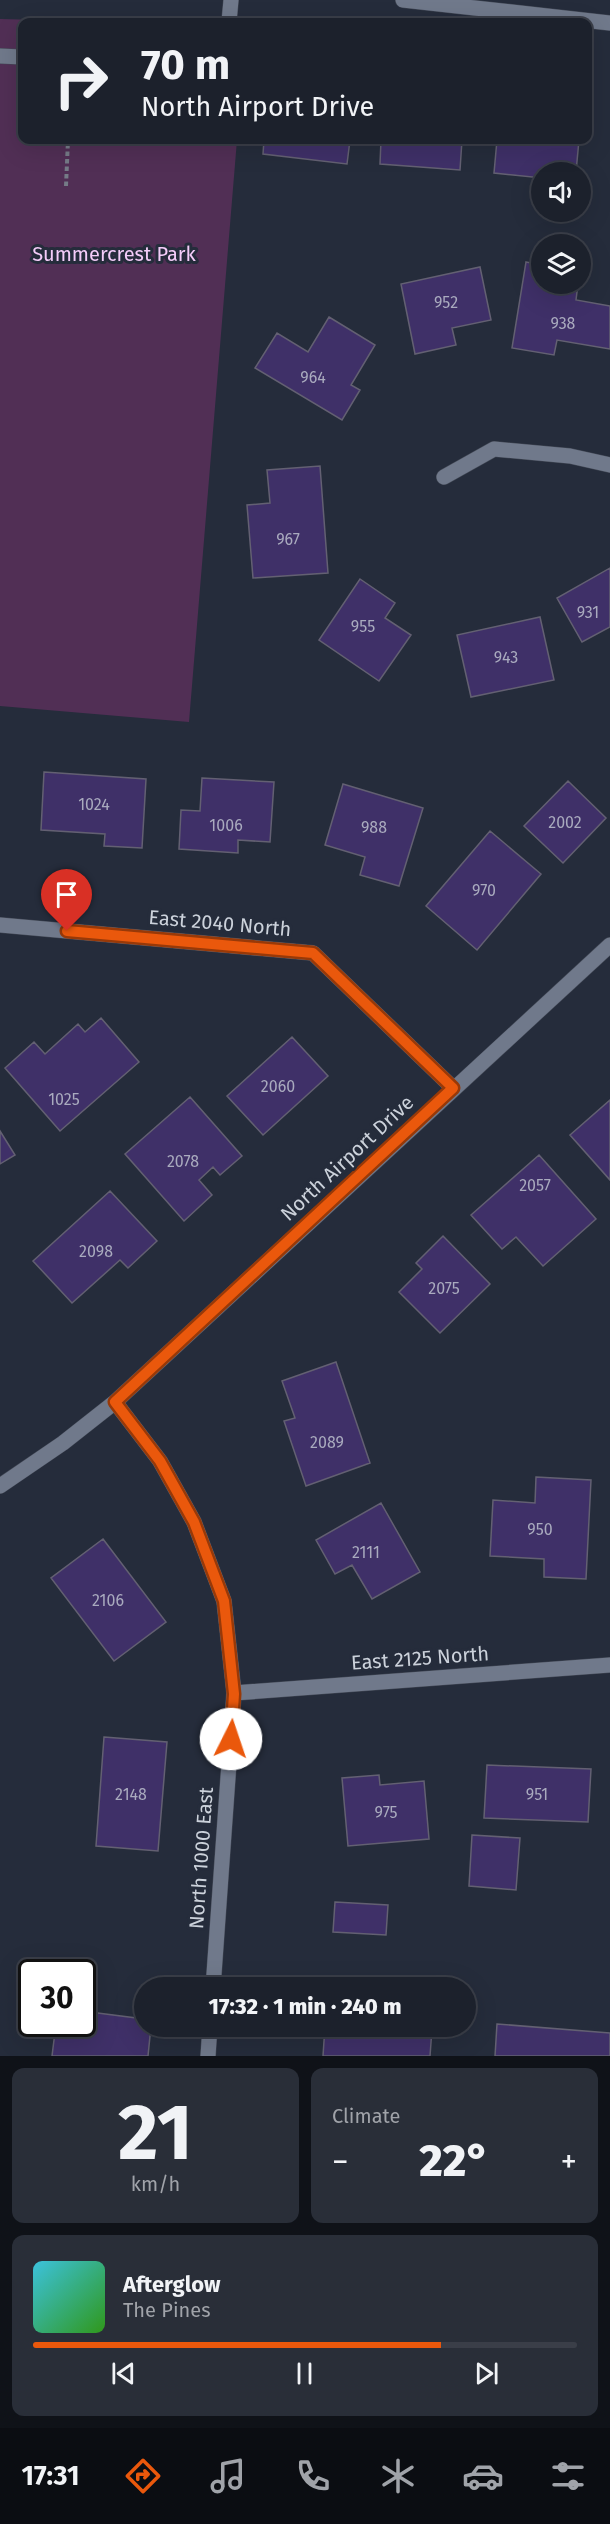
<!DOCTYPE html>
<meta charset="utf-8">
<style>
:root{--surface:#1c212c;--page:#292e38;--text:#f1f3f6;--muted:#a0a3a9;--line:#3a3e48;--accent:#ea580c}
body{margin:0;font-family:"Fira Sans",sans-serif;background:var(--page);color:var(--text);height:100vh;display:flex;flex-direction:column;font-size:22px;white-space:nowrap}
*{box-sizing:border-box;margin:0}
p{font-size:20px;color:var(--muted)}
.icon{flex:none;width:33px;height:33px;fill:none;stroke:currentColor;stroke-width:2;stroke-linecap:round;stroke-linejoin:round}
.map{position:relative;height:2056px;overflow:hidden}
.panel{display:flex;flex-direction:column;gap:12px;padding:12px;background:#0f1218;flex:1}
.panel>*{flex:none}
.top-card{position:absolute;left:18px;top:18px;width:574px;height:126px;border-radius:12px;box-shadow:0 6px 24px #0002,0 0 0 2px var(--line);background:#1c212c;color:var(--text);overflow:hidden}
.tools{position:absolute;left:531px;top:162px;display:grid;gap:12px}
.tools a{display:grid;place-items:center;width:60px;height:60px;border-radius:50%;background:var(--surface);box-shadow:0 6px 24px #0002,0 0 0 2px var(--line);font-size:30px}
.speed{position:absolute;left:18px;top:1959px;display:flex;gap:12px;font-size:30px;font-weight:700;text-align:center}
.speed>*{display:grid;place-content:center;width:78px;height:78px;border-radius:50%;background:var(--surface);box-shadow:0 6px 24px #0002,0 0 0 2px var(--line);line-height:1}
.speed .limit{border:3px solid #111;border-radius:9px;background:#fff;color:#111}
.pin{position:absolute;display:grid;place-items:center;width:51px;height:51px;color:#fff;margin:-62px -26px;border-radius:50% 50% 50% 0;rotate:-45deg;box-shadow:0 0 6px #0007}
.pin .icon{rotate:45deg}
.me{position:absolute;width:66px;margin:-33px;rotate:4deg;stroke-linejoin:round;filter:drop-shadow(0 0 4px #0008)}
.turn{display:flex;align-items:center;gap:21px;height:126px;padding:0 24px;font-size:27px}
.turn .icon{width:78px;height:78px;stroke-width:2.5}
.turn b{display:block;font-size:42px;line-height:51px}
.big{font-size:45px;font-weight:800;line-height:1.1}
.panel .widget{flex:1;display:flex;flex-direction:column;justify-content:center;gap:9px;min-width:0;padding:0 21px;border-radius:12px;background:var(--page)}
.panel .dial{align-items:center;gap:0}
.dial b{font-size:78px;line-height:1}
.song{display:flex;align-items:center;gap:18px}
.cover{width:72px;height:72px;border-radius:9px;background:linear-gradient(135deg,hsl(190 70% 55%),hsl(110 70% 35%))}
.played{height:6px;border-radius:3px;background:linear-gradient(90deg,var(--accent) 75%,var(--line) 75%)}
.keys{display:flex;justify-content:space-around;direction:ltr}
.heat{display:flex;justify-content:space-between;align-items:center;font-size:33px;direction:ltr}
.panel .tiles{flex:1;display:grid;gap:12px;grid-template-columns:1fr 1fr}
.widget:last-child{grid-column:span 2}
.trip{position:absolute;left:134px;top:1977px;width:342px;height:60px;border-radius:30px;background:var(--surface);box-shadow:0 6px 24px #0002,0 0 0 2px var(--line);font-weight:800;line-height:60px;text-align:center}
.tabs{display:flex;height:96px;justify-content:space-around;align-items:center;background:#0b0d12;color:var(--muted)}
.tabs .icon{width:42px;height:42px}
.tabs .on{color:var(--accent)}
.tabs b{font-size:27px;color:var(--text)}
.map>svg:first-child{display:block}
.green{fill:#512f55}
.building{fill:#3f3068;stroke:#636072;stroke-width:1.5}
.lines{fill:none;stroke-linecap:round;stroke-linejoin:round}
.minor-casing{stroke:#434956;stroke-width:16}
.path{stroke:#757b87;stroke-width:4;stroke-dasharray:4.5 3;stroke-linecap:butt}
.minor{stroke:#70798b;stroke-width:15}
.route-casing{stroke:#983908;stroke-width:15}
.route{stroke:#ea580c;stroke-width:10}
.labels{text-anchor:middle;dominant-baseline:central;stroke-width:6;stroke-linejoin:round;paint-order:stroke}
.number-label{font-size:16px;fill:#a9aabe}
.park-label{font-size:20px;fill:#f4ccf9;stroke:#252c3b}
.street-label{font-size:20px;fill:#ccd2db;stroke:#252c3b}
</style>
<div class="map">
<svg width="610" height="2056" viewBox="0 0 610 2056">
<rect width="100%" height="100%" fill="#252c3b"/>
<path class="green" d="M0,19L120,22H22V140H237L189,722L0,706Z"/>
<path class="building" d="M264,140H350L347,164L263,154Z
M381,140H462L460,170L380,164Z
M497,140H579L576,172H542V178L494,173Z
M526,262L542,265V284H578L576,300L610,306V349L557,340L554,355L512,348Z
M480,267L491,320L452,328L456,345L415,354L401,284Z
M329,317L375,345L351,385L360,390L342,420L255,368L277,333L308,352Z
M320,466L328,573L253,578L247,505L270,503L267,470Z
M610,568V627L582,642L557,598Z
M360,579L395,603L385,618L411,635L379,681L319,640Z
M540,617L554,680L471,697L457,635Z
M44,772L146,779L142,848L104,846L105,834L41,830Z
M202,778L274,782L270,842L238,840V853L179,849L181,810L200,811Z
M568,781L606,818L563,863L524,826Z
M343,784L423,808L399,886L360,875L365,857L325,845Z
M490,831L541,874L477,950L426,906Z
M101,1018L139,1062L60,1131L5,1068L34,1042L45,1054L78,1024L85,1032Z
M292,1037L328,1076L263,1135L227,1096Z
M190,1097L242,1156L220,1175L213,1167L199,1180L212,1195L184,1221L125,1154Z
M610,1100V1180L570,1135Z
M0,1131L15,1155L0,1164Z
M539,1155L596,1219L543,1266L516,1237L502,1249L471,1215Z
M110,1191L157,1241L128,1268L120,1260L72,1303L33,1261Z
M443,1236L490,1284L440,1333L399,1292L422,1269L416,1263Z
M336,1362L370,1463L306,1486L284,1421L295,1418L282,1381Z
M536,1477L591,1480L586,1579L544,1577V1559L490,1556L493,1500L535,1503Z
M381,1503L420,1572L372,1599L352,1565L335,1574L316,1540Z
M103,1539L166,1622L114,1661L51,1578Z
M104,1737L167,1742L158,1851L96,1846Z
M487,1765L591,1769L588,1822L484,1818Z
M379,1775L380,1785L424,1781L429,1839L348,1846L342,1778Z
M472,1835L520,1838L516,1890L469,1886Z
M335,1902L388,1905L386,1935L333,1932Z
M82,2011L144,2019V2026H151L148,2056H52L56,2024H82Z
M497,2024L610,2033V2056H495Z
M325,2026L432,2029L430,2056H323Z"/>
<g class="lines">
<g class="minor-casing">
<path id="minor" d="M403,0L610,23
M229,22L231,0
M0,56L22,57
M444,477L494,449L570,456L610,465
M0,925L313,953L453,1088
M115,1402L160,1461L194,1522L224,1601L234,1693L213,1988
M0,1486L63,1443L115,1402L610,945
M234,1693L610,1665
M208,2056L210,2026"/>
</g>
<path class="path" d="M66,186L68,140"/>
<use href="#minor" class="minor"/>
</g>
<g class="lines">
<g class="route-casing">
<path id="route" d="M67,931L313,953L453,1088L115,1402L160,1461L194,1522L224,1601L234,1694L231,1739"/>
</g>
<use href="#route" class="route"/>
</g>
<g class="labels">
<g class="number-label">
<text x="446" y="302">952</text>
<text x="563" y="323">938</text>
<text x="313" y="377">964</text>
<text x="288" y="539">967</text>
<text x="588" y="612">931</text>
<text x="363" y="626">955</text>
<text x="506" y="657">943</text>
<text x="94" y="804">1024</text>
<text x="565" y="822">2002</text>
<text x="226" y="825">1006</text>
<text x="374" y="827">988</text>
<text x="484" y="890">970</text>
<text x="278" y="1086">2060</text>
<text x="64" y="1099">1025</text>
<text x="183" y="1161">2078</text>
<text x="535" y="1185">2057</text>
<text x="96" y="1251">2098</text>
<text x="444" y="1288">2075</text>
<text x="327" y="1442">2089</text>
<text x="540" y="1529">950</text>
<text x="366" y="1552">2111</text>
<text x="108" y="1600">2106</text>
<text x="131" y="1794">2148</text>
<text x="537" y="1794">951</text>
<text x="386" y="1812">975</text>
</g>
<g class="park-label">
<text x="114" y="254">Summercrest Park</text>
</g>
<g class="street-label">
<text transform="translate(220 923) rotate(5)">East 2040 North</text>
<text transform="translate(347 1158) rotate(-43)">North Airport Drive</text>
<text transform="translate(420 1658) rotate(-4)">East 2125 North</text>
<text transform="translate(201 1858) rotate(-86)">North 1000 East</text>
</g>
</g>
</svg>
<div class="tools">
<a><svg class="icon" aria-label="sound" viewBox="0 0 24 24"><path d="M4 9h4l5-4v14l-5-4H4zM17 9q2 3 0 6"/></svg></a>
<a><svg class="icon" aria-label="layers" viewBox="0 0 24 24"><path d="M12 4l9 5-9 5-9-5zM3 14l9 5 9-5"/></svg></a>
</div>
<div class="speed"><div class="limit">30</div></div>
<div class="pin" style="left:67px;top:931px;background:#d93025"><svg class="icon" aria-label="arrive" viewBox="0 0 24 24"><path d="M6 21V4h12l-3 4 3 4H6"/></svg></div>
<svg class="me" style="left:231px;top:1739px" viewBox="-20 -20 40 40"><circle r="19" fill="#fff"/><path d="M0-13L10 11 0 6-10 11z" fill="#ea580c"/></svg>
<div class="trip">17:32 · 1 min · 240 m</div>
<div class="top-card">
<div class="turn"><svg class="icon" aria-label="right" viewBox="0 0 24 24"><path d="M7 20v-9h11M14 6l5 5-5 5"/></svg><div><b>70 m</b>North Airport Drive</div></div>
</div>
</div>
<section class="panel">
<div class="tiles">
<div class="widget dial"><b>21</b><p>km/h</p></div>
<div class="widget"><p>Climate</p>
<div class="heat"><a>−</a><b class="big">22°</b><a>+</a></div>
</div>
<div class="widget">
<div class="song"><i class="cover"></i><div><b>Afterglow</b><p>The Pines</p></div></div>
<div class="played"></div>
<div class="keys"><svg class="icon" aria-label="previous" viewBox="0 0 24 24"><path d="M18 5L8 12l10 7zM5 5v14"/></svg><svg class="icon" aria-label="pause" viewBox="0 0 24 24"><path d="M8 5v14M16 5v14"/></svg><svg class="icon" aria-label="next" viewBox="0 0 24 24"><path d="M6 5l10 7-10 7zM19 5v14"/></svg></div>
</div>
</div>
</section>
<nav class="tabs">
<b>17:31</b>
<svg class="icon on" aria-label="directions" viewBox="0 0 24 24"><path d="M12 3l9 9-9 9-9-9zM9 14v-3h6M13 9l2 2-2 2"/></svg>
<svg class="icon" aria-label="music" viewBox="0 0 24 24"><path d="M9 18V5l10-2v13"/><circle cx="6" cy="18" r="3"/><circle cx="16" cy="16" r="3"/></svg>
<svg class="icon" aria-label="phone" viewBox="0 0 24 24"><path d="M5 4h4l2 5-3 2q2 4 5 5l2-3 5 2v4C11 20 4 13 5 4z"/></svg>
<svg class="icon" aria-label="climate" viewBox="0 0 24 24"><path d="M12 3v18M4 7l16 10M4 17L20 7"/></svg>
<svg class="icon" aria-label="car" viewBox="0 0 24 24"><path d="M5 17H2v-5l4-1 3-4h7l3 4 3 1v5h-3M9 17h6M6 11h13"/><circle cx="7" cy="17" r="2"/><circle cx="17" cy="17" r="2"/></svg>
<svg class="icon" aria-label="filters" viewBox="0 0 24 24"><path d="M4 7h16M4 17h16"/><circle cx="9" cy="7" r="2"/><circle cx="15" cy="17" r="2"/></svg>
</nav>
